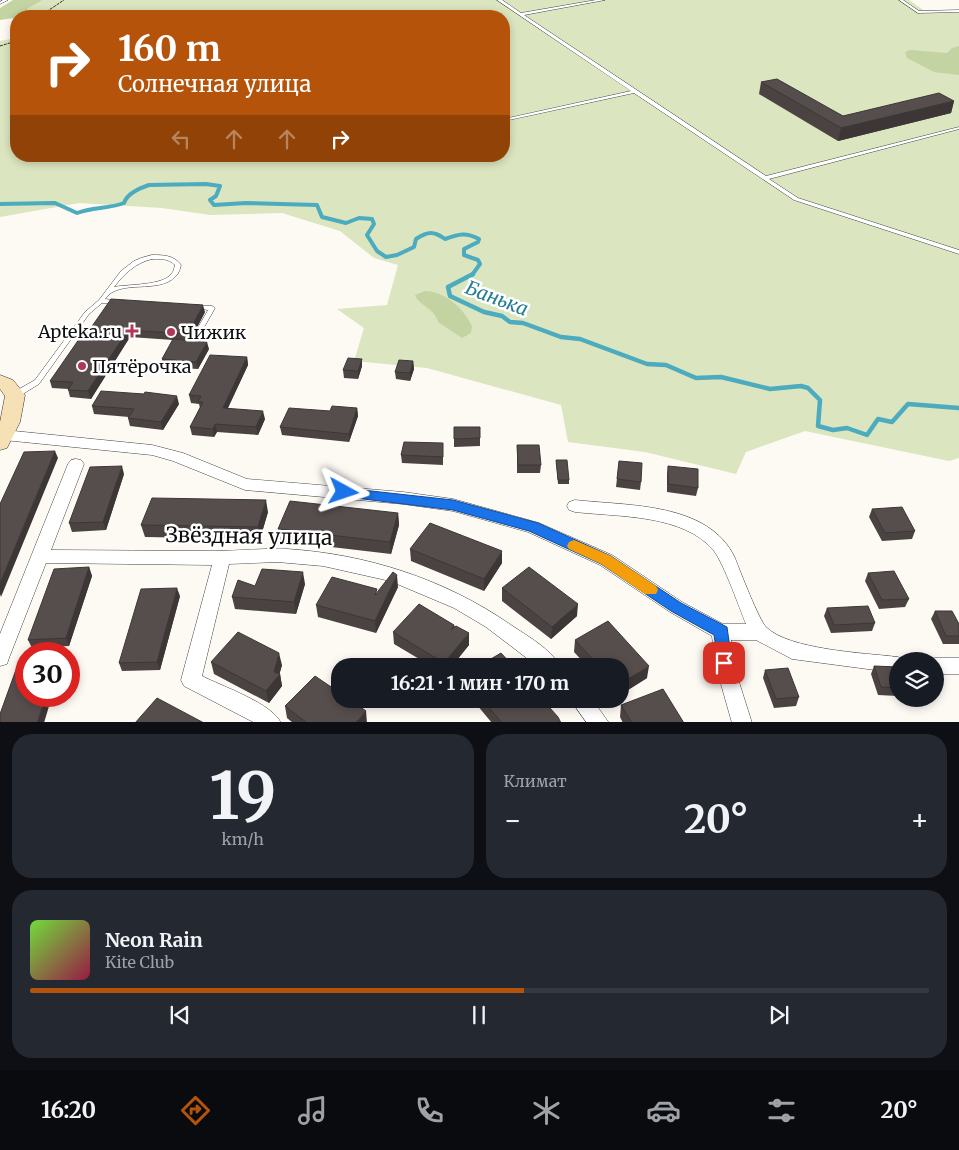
<!DOCTYPE html>
<html lang="ru">
<meta charset="utf-8">
<style>
:root{--surface:#171b24;--page:#242831;--text:#f1f3f6;--muted:#9ea1a6;--line:#363941;--accent:#b45309}
body{margin:0;font-family:Merriweather,serif;background:var(--page);color:var(--text);height:100vh;display:flex;flex-direction:column;font-size:19px;white-space:nowrap}
*{box-sizing:border-box;margin:0}
p{font-size:16px;color:var(--muted)}
.icon{flex:none;width:28px;height:28px;fill:none;stroke:currentColor;stroke-width:2;stroke-linecap:round;stroke-linejoin:round}
.map{position:relative;height:722px;overflow:hidden}
.sheet{display:flex;flex-direction:column;gap:12px;padding:12px;background:#0d0f14;flex:1}
.sheet>*{flex:none}
.banner{position:absolute;left:10px;top:10px;width:500px;height:152px;border-radius:20px;box-shadow:0 2px 8px #0003;background:#b45309;color:#fff;overflow:hidden}
.controls{position:absolute;left:889px;top:652px;display:grid;gap:10px}
.controls a{display:grid;place-items:center;width:55px;height:55px;border-radius:50%;background:var(--surface);box-shadow:0 2px 8px #0003;font-size:25px}
.speed{position:absolute;left:15px;top:642px;display:flex;gap:10px;font-size:25px;font-weight:700;text-align:center}
.speed>*{display:grid;place-content:center;width:65px;height:65px;border-radius:50%;background:var(--surface);box-shadow:0 2px 8px #0003;line-height:1}
.speed .limit{border:8px solid #d22;background:#fff;color:#111}
.pin{position:absolute;display:grid;place-items:center;width:42px;height:42px;color:#fff;margin:-21px;border-radius:10px;box-shadow:0 2px 8px #0006}
.me{position:absolute;width:55px;margin:-28px;rotate:95deg;stroke-linejoin:round;filter:drop-shadow(0 0 4px #0008)}
.turn{display:flex;align-items:center;gap:18px;height:105px;padding:0 25px;font-size:22px}
.turn .icon{width:65px;height:65px;stroke-width:2.5}
.turn b{display:block;font-size:35px;line-height:42px}
.lanes{display:flex;align-items:center;height:48px;padding:0 25px;background:#0003;justify-content:center;gap:25px;direction:ltr}
.lanes .off{opacity:.35}
.big{font-size:38px;font-weight:700;line-height:1.1}
.sheet .card{flex:1;display:flex;flex-direction:column;justify-content:center;gap:8px;min-width:0;padding:0 18px;border-radius:20px;background:var(--page)}
.sheet .dial{align-items:center;gap:0}
.dial b{font-size:65px;line-height:1}
.song{display:flex;align-items:center;gap:15px}
.cover{width:60px;height:60px;border-radius:8px;background:linear-gradient(135deg,hsl(100 70% 55%),hsl(340 70% 35%))}
.played{height:5px;border-radius:2px;background:linear-gradient(90deg,var(--accent) 55%,var(--line) 55%)}
.keys{display:flex;justify-content:space-around;direction:ltr}
.heat{display:flex;justify-content:space-between;align-items:center;font-size:28px;direction:ltr}
.sheet .tiles{flex:1;display:grid;gap:12px;grid-template-columns:1fr 1fr}
.card:last-child{grid-column:span 2}
.trip{position:absolute;left:331px;top:658px;width:298px;height:50px;border-radius:20px;background:var(--surface);box-shadow:0 2px 8px #0003;font-weight:700;line-height:50px;text-align:center}
.dock{display:flex;height:80px;justify-content:space-around;align-items:center;background:#090b0e;color:var(--muted)}
.dock .icon{width:35px;height:35px}
.dock .on{color:var(--accent)}
.dock b{font-size:22px;color:var(--text)}
.map>svg:first-child{display:block}
.green{fill:#dbe5bf}
.forest{fill:#c3d3a1}
.lines{fill:none;stroke-linecap:round;stroke-linejoin:round}
.stream-far1{stroke:#4cabbe;stroke-width:4}
.stream{stroke:#4cabbe;stroke-width:4.5}
.lane-casing{stroke:#424242;stroke-width:1}
.street-casing{stroke:#424242;stroke-width:1}
.secondary-casing{stroke:#313131;stroke-width:1}
.path{stroke:#313131;stroke-width:1;stroke-dasharray:3 1;stroke-linecap:butt}
.lane{fill:#fff;fill-rule:evenodd}
.street{fill:#fff;fill-rule:evenodd}
.secondary{fill:#f6e0b5;fill-rule:evenodd}
.wall{fill:#4a4342}
.shaded-wall{fill:#3c3736}
.building{fill:#564e4d;stroke:#3c3736}
.route{fill:#1a73e8;stroke:#114b97}
.slow{fill:#f59e0b}
.poi-dot{fill:#af3759;stroke:#fff;stroke-width:2}
.labels{text-anchor:middle;dominant-baseline:central;stroke-width:5;stroke-linejoin:round;paint-order:stroke}
.poi-label{font-size:18px;fill:#0f0f0f;stroke:#fff;text-anchor:start}
.water-label{font-size:19px;font-style:italic;fill:#267d93;stroke:#fff}
.near-street-label{font-size:21px;fill:#0f0f0f;stroke:#fff}
</style>
<div class="map">
<svg width="959" height="723" viewBox="0 0 959 723">
<rect width="100%" height="100%" fill="#fdf9f3"/>
<path class="green" d="M43,0H909L926,12L959,13V458L949,461L805,431L746,452L736,474L645,452L568,442L561,405L427,368L354,361L364,328L337,309L387,305L398,265L374,258L340,231L282,213L210,215L162,208L79,203L0,217V41L16,38V156H504V16H28L31,14L27,9Z"/>
<path class="forest" d="M13,0H43L27,9L32,14L28,16L0,20V8Z
M959,46V75L934,72L907,58L905,52L910,50L947,53L952,48Z
M425,291C446,292 463,308 472,326L471,333L462,338L438,322C435,308 419,306 415,295Z"/>
<g class="lines">
<path class="stream-far1" d="M0,204L55,203L77,213C93,207 108,209 124,203C127,194 140,188 149,185L206,184L220,186L216,196L210,200L214,205L246,203L317,205L322,217L346,223L359,218L372,219L374,224L367,235L377,251L386,257L397,255L414,247L416,239C428,231 434,231 445,239C459,234 466,232 479,239L478,242L464,249V255L478,260L480,264L472,275"/>
<path class="stream" d="M473,274L448,287L450,296L484,312L502,316L510,322L523,323L561,337L580,339L647,364L666,365L696,378L721,377L770,389L801,386L808,388L820,400L818,426L833,430L847,428L867,435L878,419L892,422L908,404L959,408"/>
<g class="lane-casing">
<path id="lane" d="M3,0H8L0,4V2Z
M497,0H502L521,13L596,0H605L524,15L766,176L959,127V129L769,179L798,198L959,250V254L794,200L634,93L504,121V119L631,91Z
M899,0H903L919,11L959,10V12L918,13Z
M232,156L283,157L300,156L283,161L234,158Z
M152,255C163,255 174,255 181,265C180,269 179,273 176,276C159,295 119,278 105,299L120,301L121,302L120,303H102L89,314L39,384L18,397H12L11,395L12,393L35,380L85,312L99,300L121,271L134,261L141,258ZM152,259C160,259 168,258 175,265C174,268 174,271 172,273C164,286 128,284 114,287C124,274 135,263 152,259Z
M196,305L212,306L215,308L198,338L195,340L192,338L208,310L194,308L193,307L194,306Z"/>
</g>
<g class="street-casing">
<path id="street" d="M4,430L152,445L183,453L247,479L403,492L453,499L539,523L612,555L682,602L723,624H746C739,607 724,564 714,551C684,514 619,517 575,512L569,510L567,506L569,502L575,500C628,506 709,502 735,558C740,571 759,620 766,627C789,650 865,653 898,657L906,661H898V673L792,659L756,640H731L733,663L752,723H732L715,663L712,636L670,612L600,565L528,532L453,511L403,504L245,490L173,461L152,455L4,440L0,439V431Z
M76,459L81,460L84,464L51,550C105,550 160,551 214,551C238,551 263,548 287,549C366,554 445,579 511,625C526,635 551,649 560,666H537L486,627L454,608L390,581L323,566L277,562L229,564L202,676C221,686 272,703 281,723H255L184,686L181,680L212,565L46,563L9,658L7,664L0,666V634L68,464L71,460Z
M935,658H959V674H935V661H928Z
M570,699H592L609,723H587Z"/>
</g>
<g class="secondary-casing">
<path id="secondary" d="M0,375L13,380L25,395L20,422L7,448L0,450V422L5,396L0,389Z"/>
</g>
<path class="path" d="M40,16L64,0
M0,46L16,41"/>
<use href="#lane" class="lane"/>
<use href="#street" class="street"/>
<use href="#secondary" class="secondary"/>
</g>
<path class="wall" d="M761,82L843,116L954,101L951,113L838,141L759,94Z
M205,312L190,341L209,349L198,369L163,367L162,359L173,340L130,337L91,399L70,397L68,389L52,388L50,381L88,332Z
M247,357L248,365L228,408L265,419L258,435L217,432L214,437L192,435L190,427L200,408L199,404L191,403L189,395Z
M362,359V366L358,379L344,378L343,370Z
M413,361L414,369L410,381L396,379L395,372Z
M179,404L163,430L130,426L128,418L129,417L94,414L92,406Z
M357,408L358,416L349,442L282,435L280,427L330,411Z
M454,427L480,438V446L454,447Z
M443,443V465L402,463L401,455Z
M517,445L541,465L540,473H517Z
M556,460L569,480V484H558Z
M619,461L641,482L640,490L616,487Z
M668,466L698,488L696,496L667,492V474Z
M124,474L106,530L72,532L69,523Z
M872,509L915,531L912,539L882,541L869,517Z
M268,512L260,539L145,537L141,525Z
M398,513L399,525L391,554L280,541L278,529Z
M410,549L502,563L484,591L411,561Z
M89,567L92,576L69,646L32,648L28,640Z
M868,573L909,599L905,607L879,609L865,581Z
M305,584L296,614L235,609L232,597L255,586Z
M398,587L376,633L318,617L316,605L377,593Z
M502,588L577,616L551,639L502,601Z
M180,596L160,670L122,671L119,663Z
M827,608L875,623L872,631L831,633L824,616Z
M935,611L959,624V644H943L931,619Z
M454,625L455,627L469,645L452,666H431L394,644L393,632Z
M575,640L647,678L620,695V666H587L574,652Z
M211,662L282,665L279,674H280L282,686L269,703L214,674Z
M874,666L898,667V696L878,695L871,674Z
M765,670L799,697L796,706L774,708L763,678Z
M472,699H542L561,723H492Z
M621,705L684,723H623L620,717Z
M285,706L367,723H293L287,718Z"/>
<path class="shaded-wall" d="M954,101L951,113L838,141L841,128Z
M203,305L205,312L190,341L188,334Z
M128,330L130,337L91,399L88,391Z
M207,342L209,349L198,369L196,362Z
M247,357L248,365L224,416L223,408Z
M362,359V366L358,379V371Z
M413,361L414,369L410,381V373Z
M177,396L179,404L163,430L161,422Z
M357,408L358,416L349,442V434Z
M263,411L265,419L258,435L256,427Z
M215,424L217,432L214,437L213,429Z
M55,451L58,458L1,597L0,594V583Z
M122,466L124,474L106,530L103,522Z
M266,500L268,512L260,539L258,527Z
M398,513L399,525L391,554L390,542Z
M502,551V563L484,591V579Z
M89,567L92,576L69,646L66,638Z
M303,572L305,584L296,614L294,602Z
M397,575L398,587L376,633L375,621Z
M177,588L180,596L160,670L157,662Z
M578,604L577,616L551,639L552,627Z
M469,633V645L452,666H444V663Z
M279,653L282,665L279,676L280,674L282,686L269,703L266,691L274,672Z
M649,666L647,678L620,695V684Z
M46,696H52L44,723H37Z
M366,711L367,723H355Z"/>
<path class="building" d="M777,79L843,116L939,93L954,101L841,128L761,82Z
M111,299L203,305L188,334L128,330L88,391L68,390L73,382L50,381L84,332H88Z
M173,339L207,342L196,362L162,359Z
M210,355L247,357L223,408L263,411L256,427L215,424L213,429L190,427L203,402H198L201,396L189,395Z
M348,358L362,359L358,371L343,370Z
M399,360L413,361L410,373L395,372Z
M101,391L144,394L145,392L177,396L161,422L128,418L134,409L92,406Z
M332,406L357,408L349,434L280,427L289,408L330,411Z
M454,427H480V438L454,439Z
M404,442L443,443V457L401,455Z
M517,445H539L541,465H518Z
M55,451L0,583V504L24,452Z
M556,460H567L569,480H558Z
M619,461L642,463L641,482L617,479Z
M122,466L103,522L69,523L90,467Z
M668,466L698,469V488L668,484Z
M152,498L266,500L258,527L141,525Z
M290,501L398,513L390,542L278,529Z
M902,507L915,531L885,533L872,509Z
M430,523L502,551L484,579L410,549Z
M89,567L66,638L28,640L54,569Z
M529,567L578,604L552,627L502,588Z
M262,569L303,572L294,602L232,597L238,580L255,586Z
M894,571L909,599L882,600L868,573Z
M393,572L397,575L375,621L316,605L332,577L377,589L375,595Z
M177,588L157,662L119,663L141,589Z
M419,604L454,625L451,630L456,626L469,633L444,663L393,632Z
M868,606L875,623L834,625L827,608Z
M935,611H952L959,624V636H946Z
M608,621L649,666L620,684V666H599L575,640Z
M238,632L279,653L274,672L280,674L266,691L211,662Z
M501,653L513,666H479Z
M874,666L898,667V688L881,687Z
M17,667H26V696H46L37,723H0V714Z
M788,668L799,697L776,699L765,670Z
M315,676L340,693V699H349L366,711L355,723H307L285,706Z
M663,689L684,723H632L621,705Z
M157,698L204,723H135Z
M482,699H542L558,717L561,723H502Z"/>
<path class="route" d="M344,488L453,500L538,523L611,556L681,603L727,627L732,663L730,668L724,670L719,668L714,635L671,611L601,564L529,531L453,510L339,496L337,492Z"/>
<path class="slow" d="M574,540L611,556L656,586L658,590L656,594H645L601,564L569,549L567,546L569,542Z"/>
<g class="poi-dot">
<path d="M129.5 323.5h5v5h5v5h-5v5h-5v-5h-5v-5h5z"/>
<circle cx="171" cy="332" r="5"/>
<circle cx="82" cy="366" r="5"/>
</g>
<g class="labels">
<g class="poi-label">
<text x="122" y="331" text-anchor="end">Apteka.ru</text>
<text x="181" y="332">Чижик</text>
<text x="92" y="366">Пятёрочка</text>
</g>
<g class="water-label">
<text transform="translate(497 298) rotate(21)">Банька</text>
</g>
<g class="near-street-label">
<text transform="translate(249 536) rotate(1)">Звёздная улица</text>
</g>
</g>
</svg>
<div class="controls">
<a><svg class="icon" aria-label="layers" viewBox="0 0 24 24"><path d="M12 4l9 5-9 5-9-5zM3 14l9 5 9-5"/></svg></a>
</div>
<div class="speed"><div class="limit">30</div></div>
<div class="pin" style="left:724px;top:663px;background:#d93025"><svg class="icon" aria-label="arrive" viewBox="0 0 24 24"><path d="M6 21V4h12l-3 4 3 4H6"/></svg></div>
<svg class="me" style="left:344px;top:492px" viewBox="-20 -20 40 40"><path d="M0-17L14 15 0 8-14 15z" fill="#1a73e8" stroke="#fff" stroke-width="4"/></svg>
<div class="trip">16:21 · 1 мин · 170 m</div>
<div class="banner">
<div class="turn"><svg class="icon" aria-label="right" viewBox="0 0 24 24"><path d="M7 20v-9h11M14 6l5 5-5 5"/></svg><div><b>160 m</b>Солнечная улица</div></div>
<div class="lanes"><svg class="icon off" aria-label="left" viewBox="0 0 24 24"><path d="M17 20v-9H6M10 6l-5 5 5 5"/></svg><svg class="icon off" aria-label="ahead" viewBox="0 0 24 24"><path d="M12 20V5M6 11l6-6 6 6"/></svg><svg class="icon off" aria-label="ahead" viewBox="0 0 24 24"><path d="M12 20V5M6 11l6-6 6 6"/></svg><svg class="icon" aria-label="right" viewBox="0 0 24 24"><path d="M7 20v-9h11M14 6l5 5-5 5"/></svg></div>
</div>
</div>
<section class="sheet">
<div class="tiles">
<div class="card dial"><b>19</b><p>km/h</p></div>
<div class="card"><p>Климат</p>
<div class="heat"><a>−</a><b class="big">20°</b><a>+</a></div>
</div>
<div class="card">
<div class="song"><i class="cover"></i><div><b>Neon Rain</b><p>Kite Club</p></div></div>
<div class="played"></div>
<div class="keys"><svg class="icon" aria-label="previous" viewBox="0 0 24 24"><path d="M18 5L8 12l10 7zM5 5v14"/></svg><svg class="icon" aria-label="pause" viewBox="0 0 24 24"><path d="M8 5v14M16 5v14"/></svg><svg class="icon" aria-label="next" viewBox="0 0 24 24"><path d="M6 5l10 7-10 7zM19 5v14"/></svg></div>
</div>
</div>
</section>
<nav class="dock">
<b>16:20</b>
<svg class="icon on" aria-label="directions" viewBox="0 0 24 24"><path d="M12 3l9 9-9 9-9-9zM9 14v-3h6M13 9l2 2-2 2"/></svg>
<svg class="icon" aria-label="music" viewBox="0 0 24 24"><path d="M9 18V5l10-2v13"/><circle cx="6" cy="18" r="3"/><circle cx="16" cy="16" r="3"/></svg>
<svg class="icon" aria-label="phone" viewBox="0 0 24 24"><path d="M5 4h4l2 5-3 2q2 4 5 5l2-3 5 2v4C11 20 4 13 5 4z"/></svg>
<svg class="icon" aria-label="climate" viewBox="0 0 24 24"><path d="M12 3v18M4 7l16 10M4 17L20 7"/></svg>
<svg class="icon" aria-label="car" viewBox="0 0 24 24"><path d="M5 17H2v-5l4-1 3-4h7l3 4 3 1v5h-3M9 17h6M6 11h13"/><circle cx="7" cy="17" r="2"/><circle cx="17" cy="17" r="2"/></svg>
<svg class="icon" aria-label="filters" viewBox="0 0 24 24"><path d="M4 7h16M4 17h16"/><circle cx="9" cy="7" r="2"/><circle cx="15" cy="17" r="2"/></svg>
<b>20°</b>
</nav>
